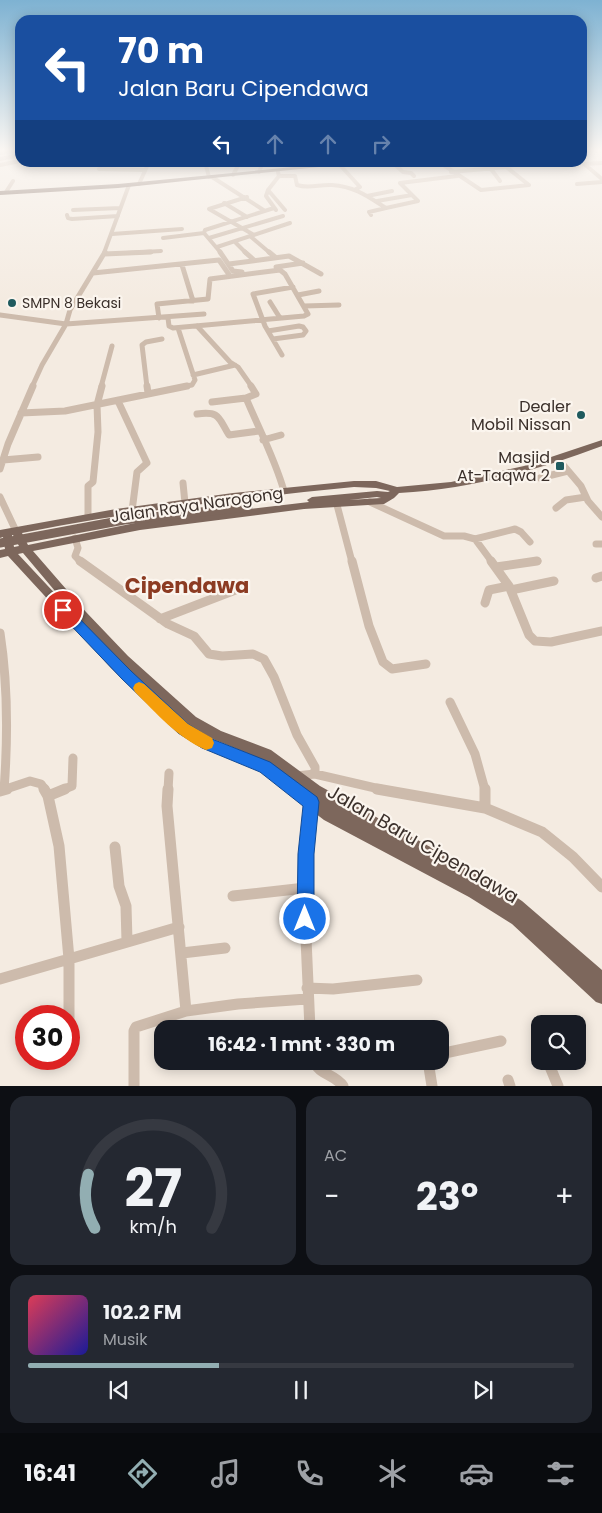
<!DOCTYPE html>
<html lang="id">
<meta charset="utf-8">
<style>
:root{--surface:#171b24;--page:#242831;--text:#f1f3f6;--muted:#9ea1a6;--line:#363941;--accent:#92aeb2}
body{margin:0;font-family:Poppins,sans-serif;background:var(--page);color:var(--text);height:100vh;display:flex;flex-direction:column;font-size:19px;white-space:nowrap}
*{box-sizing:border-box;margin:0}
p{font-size:16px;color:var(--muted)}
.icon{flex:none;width:28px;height:28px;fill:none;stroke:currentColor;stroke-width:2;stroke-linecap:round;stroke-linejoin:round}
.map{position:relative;height:1086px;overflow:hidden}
.side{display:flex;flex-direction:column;gap:10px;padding:10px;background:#0d0f14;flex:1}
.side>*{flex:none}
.top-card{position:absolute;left:15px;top:15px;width:572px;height:152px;border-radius:15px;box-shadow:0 2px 12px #0003;background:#1a4fa0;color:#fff;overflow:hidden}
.fabs{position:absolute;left:531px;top:1015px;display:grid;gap:10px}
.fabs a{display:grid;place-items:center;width:55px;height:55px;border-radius:10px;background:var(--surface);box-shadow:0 2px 12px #0003;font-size:25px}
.speed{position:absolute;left:15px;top:1005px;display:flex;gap:10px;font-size:25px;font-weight:700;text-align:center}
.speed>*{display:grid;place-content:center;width:65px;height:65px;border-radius:50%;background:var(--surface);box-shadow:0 2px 12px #0003;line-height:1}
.speed .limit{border:8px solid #d22;background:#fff;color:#111}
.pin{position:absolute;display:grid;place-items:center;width:42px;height:42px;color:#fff;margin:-21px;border:2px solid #fff;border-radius:50%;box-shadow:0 1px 5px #0007}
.me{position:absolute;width:55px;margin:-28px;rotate:0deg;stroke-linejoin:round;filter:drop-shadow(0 0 4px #0008)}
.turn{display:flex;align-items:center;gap:18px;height:105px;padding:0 20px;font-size:22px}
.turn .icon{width:65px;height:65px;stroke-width:2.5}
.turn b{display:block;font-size:35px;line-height:42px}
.lanes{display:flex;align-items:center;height:48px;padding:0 20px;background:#0003;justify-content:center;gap:25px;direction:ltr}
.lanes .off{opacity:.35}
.big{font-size:38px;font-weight:700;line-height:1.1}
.side .widget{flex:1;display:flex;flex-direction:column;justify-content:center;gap:8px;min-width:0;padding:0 18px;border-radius:15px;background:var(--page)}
.side .dial{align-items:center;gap:0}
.dial svg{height:130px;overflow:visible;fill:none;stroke:var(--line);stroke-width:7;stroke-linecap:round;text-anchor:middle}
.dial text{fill:var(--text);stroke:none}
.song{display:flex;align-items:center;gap:15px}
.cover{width:60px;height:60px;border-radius:8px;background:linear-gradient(135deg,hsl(350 70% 55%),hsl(240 70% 35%))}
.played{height:5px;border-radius:2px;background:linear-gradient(90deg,var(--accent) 35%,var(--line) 35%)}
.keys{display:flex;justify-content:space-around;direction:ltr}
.heat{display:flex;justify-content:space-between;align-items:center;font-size:28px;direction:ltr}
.side .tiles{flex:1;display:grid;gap:10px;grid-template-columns:1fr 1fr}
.widget:last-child{grid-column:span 2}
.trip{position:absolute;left:154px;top:1020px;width:295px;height:50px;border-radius:15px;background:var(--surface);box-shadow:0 2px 12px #0003;font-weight:700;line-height:50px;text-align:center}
.menu{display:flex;height:80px;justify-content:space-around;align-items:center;background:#090b0e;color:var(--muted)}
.menu .icon{width:35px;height:35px}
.menu .on{color:var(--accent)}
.menu b{font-size:22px;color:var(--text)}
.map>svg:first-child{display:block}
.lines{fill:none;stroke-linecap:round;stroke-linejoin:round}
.minor-far4{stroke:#cdbbac;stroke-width:4}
.minor-far3{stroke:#cdbbac;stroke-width:5}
.minor-far2{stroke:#cdbbac;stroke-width:7}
.minor-far1{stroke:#cdbbac;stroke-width:9}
.minor{stroke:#cdbbac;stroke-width:11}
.major{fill:#7d675c;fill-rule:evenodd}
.major-bridge{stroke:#7d675c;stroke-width:9}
.route{fill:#1a73e8;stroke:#114b97}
.slow{fill:#f59e0b}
.poi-dot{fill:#1f5a5e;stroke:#fbf5ee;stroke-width:2}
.labels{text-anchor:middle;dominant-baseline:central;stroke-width:4.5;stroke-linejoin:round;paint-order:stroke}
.far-poi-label{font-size:14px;fill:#3b302b;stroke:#fbf5ee;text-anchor:start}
.poi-label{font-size:16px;fill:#3b302b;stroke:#fbf5ee;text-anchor:end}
.street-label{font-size:16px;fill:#3b302b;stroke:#fbf5ee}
.near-street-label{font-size:19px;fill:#3b302b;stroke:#fbf5ee}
.district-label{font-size:21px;font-weight:bold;fill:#8c3b22;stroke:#fbf5ee}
</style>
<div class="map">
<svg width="602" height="1086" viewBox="0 0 602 1086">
<rect width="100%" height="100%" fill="#f4ebe1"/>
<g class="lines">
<path class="minor-far4" d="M599,149L602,151
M0,153L16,151
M0,159L20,155
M205,162L209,177
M392,162L403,172L411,173L414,176
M439,162L481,190L529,185
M582,162L602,179
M339,164L360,187L356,189
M584,164L602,163
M0,165L20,161
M427,165L440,164
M505,166L529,185
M506,166L543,162
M99,169L144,170
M491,169L500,181
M259,172L263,162
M278,172L279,176L268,190L285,210
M451,172L507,167
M233,175L240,162
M279,176H295L297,185C309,189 320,184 332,185C356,187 367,196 386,208L369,212L371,215
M212,177L265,211
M139,184L149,162
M577,184L602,182
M268,190L266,196L276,210
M6,192L13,181
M367,196L392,191
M247,197L209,209L254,235
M377,201L412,195
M224,203L247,217
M386,208L418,201L400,183L457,176
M73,210L120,208
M67,215L68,218L72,219L118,216
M112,234L182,229
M250,236L270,253
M163,238L204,233
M209,238L283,216
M235,242L246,253
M217,247L290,223
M104,253L129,185
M127,253L161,251
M221,253L204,233L205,230L274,208"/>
<path class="minor-far3" d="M220,252L233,271L242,272
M245,252L254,260
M269,252L275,257
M104,254L151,252
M229,264L289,256L321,274
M182,265L193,301
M276,267L303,263
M93,273L219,260L230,276
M298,295L319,291
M270,302L280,318
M304,306L339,305
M0,315L66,324L204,314
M159,318L157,304L208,299L210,279L280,270L285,274L308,314L304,316L173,328L169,326L168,318
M197,326L230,362L238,367L252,387
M178,328L195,380L192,385L180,387
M268,331L299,326L303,327L306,331L303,335L273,339
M282,355L265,326L253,294L293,287
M193,375L235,365
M32,387L42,365L66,324L70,310L105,252
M101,387L112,346
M147,387L142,345L146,342L162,339"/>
<path class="minor-far2" d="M147,386L148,393
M246,398C259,429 275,459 284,491
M118,401L147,463L137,472L132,511
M212,402L246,398L256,394L251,386
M21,413L65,411L187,386
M197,414C220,411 218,417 229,435L259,431
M263,440L281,435
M3,460L38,457
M559,460L581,486L588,501L602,517
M0,469L8,444L33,386
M540,478L568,471
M183,483L185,503
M0,497L16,531
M370,502L444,536H464L475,539L515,529L521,532L530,542
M337,505L352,562
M556,508L566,500L586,497
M88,517V486L93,482L98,432L97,405L102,386
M75,538L78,548L75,556L81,562
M475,539L492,562
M596,544H602
M528,562L538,561"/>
<path class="minor-far1" d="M80,561L168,624L194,636L209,654L222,656L253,654L264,659L274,677L297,735L315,767V774
M352,561L369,626L383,662L392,669L426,664
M491,561L509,586L529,635L535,641L551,642L602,631
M496,567L537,561
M596,578L602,576
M511,590L554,581
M485,603L489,590L509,586
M160,619L238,589
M0,633C8,685 8,737 4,790
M450,702L475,754L485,790
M296,776L315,774L384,790
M3,790L30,781L41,784L45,790
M62,790L72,786L73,758
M168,790L169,773"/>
<path class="minor" d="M44,789L48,796L59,846L69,959L179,927
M168,789L167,806L186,1011L238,1004L307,999
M377,789L485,808L542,832L573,857L602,887
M485,789V808
M0,791L7,789
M48,796L65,789
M115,847L119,886L126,906L127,941
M233,896L305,888
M182,953L225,948
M0,979L69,959V1045
M307,988L333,989L417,980
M310,1029L305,916L311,802
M440,1054L501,1041
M314,1061C319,1075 335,1074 343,1086
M428,1061L432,1086
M548,1062L558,1086
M508,1080L510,1086
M134,1086V1031L136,1027L186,1011"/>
<path class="major" d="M345,162H367L118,188L0,195V191L118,184Z
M602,440V446C536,471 470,489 399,493L394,498L384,504L304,509L140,530L33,551L86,612L128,656L196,717L221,731L271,750L320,786L490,880L522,901L602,970V1004L596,1002L512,924L469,897L324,820L260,771L203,747L179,733L111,668L8,556L0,558V550L5,549L3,537L0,538V530L116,509L233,493L354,481H376L397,487L451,482L524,466ZM354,487L376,488L390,491L388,492L377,491L312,497L307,500L309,502L140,522L28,545L22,533C132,511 243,498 354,487ZM377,497L381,498L349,500ZM12,535H13L19,546L14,547ZM23,553L76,616L18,554ZM194,729L213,739L264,760L211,739Z"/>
<path class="major-bridge" d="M0,543L124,520L248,507"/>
</g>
<linearGradient id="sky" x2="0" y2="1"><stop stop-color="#7eb2d2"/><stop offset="0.5" stop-color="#faf6f2"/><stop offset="1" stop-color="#faf6f2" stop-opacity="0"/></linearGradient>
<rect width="602" height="301" fill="url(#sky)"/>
<path class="route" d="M63,605L67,606L131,671L188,724L212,739L270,762L317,797L319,802L314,854V919L311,925L305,927L299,925L297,919L298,854L303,806L260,772L202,748L178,733L122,679L59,613L57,610L59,606Z"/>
<path class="slow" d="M139,682L144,684L188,724L212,738L214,743L212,748L206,750C178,738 156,713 135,692L133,688L135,684Z"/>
<g class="poi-dot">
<circle cx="12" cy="303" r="5"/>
<circle cx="581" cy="415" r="5"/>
<rect x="555" y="461" width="10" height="10" rx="2.5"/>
</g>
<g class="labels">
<g class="far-poi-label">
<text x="22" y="303">SMPN 8 Bekasi</text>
</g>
<g class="poi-label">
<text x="571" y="406">Dealer<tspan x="571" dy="18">Mobil Nissan</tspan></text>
<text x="550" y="457">Masjid<tspan x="550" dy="18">At-Taqwa 2</tspan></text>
</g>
<g class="street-label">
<text transform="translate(197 505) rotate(-8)">Jalan Raya Narogong</text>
</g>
<g class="near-street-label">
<text transform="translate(423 844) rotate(30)">Jalan Baru Cipendawa</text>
</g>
<g class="district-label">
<text x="187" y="585">Cipendawa</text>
</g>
</g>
</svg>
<div class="fabs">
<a><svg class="icon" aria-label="search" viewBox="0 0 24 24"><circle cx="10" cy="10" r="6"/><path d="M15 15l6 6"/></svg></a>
</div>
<div class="speed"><div class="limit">30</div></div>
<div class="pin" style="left:63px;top:610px;background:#d93025"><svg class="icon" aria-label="arrive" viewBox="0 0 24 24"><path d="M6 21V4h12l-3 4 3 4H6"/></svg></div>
<svg class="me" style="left:305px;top:919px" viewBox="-20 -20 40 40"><circle r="17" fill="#1a73e8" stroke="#fff" stroke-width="3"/><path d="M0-11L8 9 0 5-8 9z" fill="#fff"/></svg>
<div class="trip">16:42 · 1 mnt · 330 m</div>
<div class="top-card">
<div class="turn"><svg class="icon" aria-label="left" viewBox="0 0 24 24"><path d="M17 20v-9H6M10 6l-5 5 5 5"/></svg><div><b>70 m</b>Jalan Baru Cipendawa</div></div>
<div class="lanes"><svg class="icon" aria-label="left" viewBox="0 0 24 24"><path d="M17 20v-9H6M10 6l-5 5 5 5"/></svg><svg class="icon off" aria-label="ahead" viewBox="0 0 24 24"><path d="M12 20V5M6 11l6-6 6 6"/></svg><svg class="icon off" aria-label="ahead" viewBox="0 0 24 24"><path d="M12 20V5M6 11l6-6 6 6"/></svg><svg class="icon off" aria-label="right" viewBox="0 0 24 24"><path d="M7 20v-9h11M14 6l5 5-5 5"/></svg></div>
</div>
</div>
<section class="side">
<div class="tiles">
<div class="widget dial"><svg viewBox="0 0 100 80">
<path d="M14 69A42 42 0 1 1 86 69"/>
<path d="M14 69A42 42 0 0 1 10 36" stroke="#92aeb2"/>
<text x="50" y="56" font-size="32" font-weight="700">27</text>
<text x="50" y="72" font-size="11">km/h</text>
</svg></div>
<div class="widget"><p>AC</p>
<div class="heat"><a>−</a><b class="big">23°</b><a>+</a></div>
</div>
<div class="widget">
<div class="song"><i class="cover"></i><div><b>102.2 FM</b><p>Musik</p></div></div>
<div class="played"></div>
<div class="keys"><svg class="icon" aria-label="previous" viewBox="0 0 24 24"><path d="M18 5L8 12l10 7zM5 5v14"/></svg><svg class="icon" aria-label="pause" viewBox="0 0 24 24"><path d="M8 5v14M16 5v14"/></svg><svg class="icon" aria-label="next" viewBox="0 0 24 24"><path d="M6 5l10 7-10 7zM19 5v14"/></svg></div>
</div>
</div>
</section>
<nav class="menu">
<b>16:41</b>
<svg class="icon on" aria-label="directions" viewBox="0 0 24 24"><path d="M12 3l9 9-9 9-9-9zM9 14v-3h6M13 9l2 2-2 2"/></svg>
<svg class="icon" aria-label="music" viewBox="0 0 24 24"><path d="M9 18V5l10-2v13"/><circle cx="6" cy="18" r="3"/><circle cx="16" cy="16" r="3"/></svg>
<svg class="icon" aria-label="phone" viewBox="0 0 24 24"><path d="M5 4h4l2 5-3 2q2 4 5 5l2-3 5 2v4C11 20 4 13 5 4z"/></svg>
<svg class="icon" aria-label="climate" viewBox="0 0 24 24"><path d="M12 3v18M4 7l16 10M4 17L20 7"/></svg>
<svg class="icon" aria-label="car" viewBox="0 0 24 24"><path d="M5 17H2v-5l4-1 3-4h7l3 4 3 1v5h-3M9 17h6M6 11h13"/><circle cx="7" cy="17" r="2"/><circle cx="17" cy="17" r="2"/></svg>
<svg class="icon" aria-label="filters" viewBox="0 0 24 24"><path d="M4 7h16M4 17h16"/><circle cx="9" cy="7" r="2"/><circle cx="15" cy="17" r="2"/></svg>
</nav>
